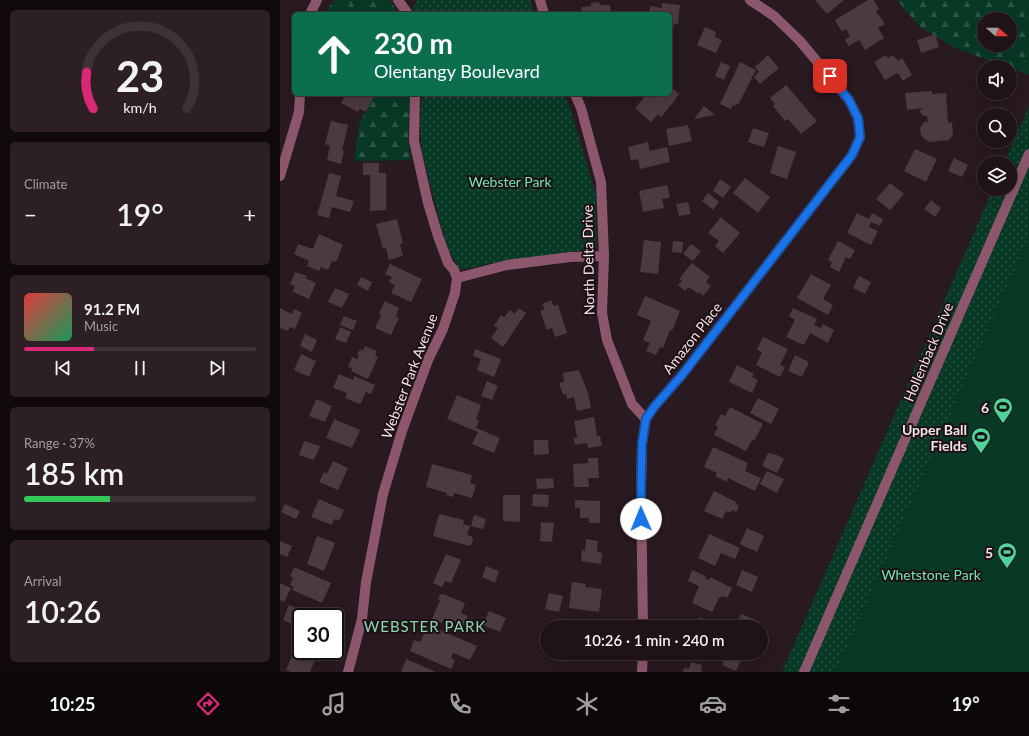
<!DOCTYPE html>
<meta charset="utf-8">
<style>
:root{--surface:#1f1318;--page:#2c2025;--text:#f1f3f6;--muted:#a19ea2;--line:#3c3237;--accent:#db2777}
body{margin:0;font-family:Lato,sans-serif;background:var(--page);color:var(--text);height:100vh;display:flex;flex-direction:column;font-size:15px;white-space:nowrap}
*{box-sizing:border-box;margin:0}
p{font-size:13px;color:var(--muted)}
.icon{flex:none;width:22px;height:22px;fill:none;stroke:currentColor;stroke-width:2;stroke-linecap:round;stroke-linejoin:round}
.map{position:relative;flex:1;overflow:hidden}
.drawer{display:flex;flex-direction:column;gap:10px;padding:10px;background:#110a0d;width:280px}
.drawer>*{flex:none}
.top-card{position:absolute;left:12px;top:12px;width:380px;height:84px;border-radius:6px;box-shadow:0 4px 16px #0002,0 0 0 1px var(--line);background:#0b6e4f;color:#fff;overflow:hidden}
.needle{width:26px;rotate:110deg}
.controls{position:absolute;left:697px;top:12px;display:grid;gap:8px}
.controls a{display:grid;place-items:center;width:40px;height:40px;border-radius:50%;background:var(--surface);box-shadow:0 4px 16px #0002,0 0 0 1px var(--line);font-size:20px}
.speed{position:absolute;left:12px;top:608px;display:flex;gap:8px;font-size:20px;font-weight:700;text-align:center}
.speed>*{display:grid;place-content:center;width:52px;height:52px;border-radius:50%;background:var(--surface);box-shadow:0 4px 16px #0002,0 0 0 1px var(--line);line-height:1}
.speed .limit{border:2px solid #111;border-radius:6px;background:#fff;color:#111}
.pin{position:absolute;display:grid;place-items:center;width:34px;height:34px;color:#fff;margin:-17px;border-radius:8px;box-shadow:0 2px 6px #0006}
.me{position:absolute;width:44px;margin:-22px;rotate:359deg;stroke-linejoin:round;filter:drop-shadow(0 0 3px #0008)}
.turn{display:flex;align-items:center;gap:14px;height:84px;padding:0 16px;font-size:18px}
.turn .icon{width:52px;height:52px;stroke-width:2.5}
.turn b{display:block;font-size:28px;line-height:34px}
.big{font-size:30px;font-weight:600;line-height:1.1}
.drawer .card{flex:1;display:flex;flex-direction:column;justify-content:center;gap:6px;min-width:0;padding:0 14px;border-radius:6px;background:var(--page)}
.drawer .dial{align-items:center;gap:0}
.dial svg{height:104px;overflow:visible;fill:none;stroke:var(--line);stroke-width:7;stroke-linecap:round;text-anchor:middle}
.dial text{fill:var(--text);stroke:none}
.song{display:flex;align-items:center;gap:12px}
.cover{width:48px;height:48px;border-radius:6px;background:linear-gradient(135deg,hsl(0 70% 55%),hsl(150 70% 35%))}
.played{height:4px;border-radius:2px;background:linear-gradient(90deg,var(--accent) 30%,var(--line) 30%)}
.keys{display:flex;justify-content:space-around;direction:ltr}
.heat{display:flex;justify-content:space-between;align-items:center;font-size:22px;direction:ltr}
.charge{height:6px;border-radius:3px;background:linear-gradient(90deg,#34c759 37%,var(--line) 0)}
.trip{position:absolute;left:260px;top:620px;width:228px;height:40px;border-radius:20px;background:var(--surface);box-shadow:0 4px 16px #0002,0 0 0 1px var(--line);font-weight:600;line-height:40px;text-align:center}
.menu{display:flex;height:64px;justify-content:space-around;align-items:center;background:#0c080a;color:var(--muted)}
.menu .icon{width:28px;height:28px}
.menu .on{color:var(--accent)}
.menu b{font-size:18px;color:var(--text)}
main{display:flex;flex:1;min-height:0}
.map>svg:first-child{display:block}
.forest{fill:url(#forest-firs);fill-rule:evenodd}
.park{fill:url(#park-dots)}
.pitch{fill:#083925}
.building{fill:#4b3a41}
.lines{fill:none;stroke-linecap:round;stroke-linejoin:round}
.minor{stroke:#8c576d;stroke-width:10}
.route-casing{stroke:#114b97;stroke-width:10}
.route{stroke:#1a73e8;stroke-width:7}
.labels{text-anchor:middle;dominant-baseline:central;stroke-width:4;stroke-linejoin:round;paint-order:stroke}
.park-label{font-size:14px;fill:#6de8ae;stroke:#1f1016}
.street-label{font-size:14px;fill:#f0e5e9;stroke:#1f1016}
.poi-label{font-size:14px;font-weight:bold;fill:#f0e5e9;stroke:#1f1016;text-anchor:end}
.neighbourhood-label{font-size:15px;letter-spacing:1px;fill:#87d8af;stroke:#1f1016}
</style>
<main>
<section class="drawer">
<div class="card dial"><svg viewBox="0 0 100 80">
<path d="M14 69A42 42 0 1 1 86 69"/>
<path d="M14 69A42 42 0 0 1 9 41" stroke="#db2777"/>
<text x="50" y="56" font-size="32" font-weight="700">23</text>
<text x="50" y="72" font-size="11">km/h</text>
</svg></div>
<div class="card"><p>Climate</p>
<div class="heat"><a>−</a><b class="big">19°</b><a>+</a></div>
</div>
<div class="card">
<div class="song"><i class="cover"></i><div><b>91.2 FM</b><p>Music</p></div></div>
<div class="played"></div>
<div class="keys"><svg class="icon" aria-label="previous" viewBox="0 0 24 24"><path d="M18 5L8 12l10 7zM5 5v14"/></svg><svg class="icon" aria-label="pause" viewBox="0 0 24 24"><path d="M8 5v14M16 5v14"/></svg><svg class="icon" aria-label="next" viewBox="0 0 24 24"><path d="M6 5l10 7-10 7zM19 5v14"/></svg></div>
</div>
<div class="card"><p>Range · 37%</p><b class="big">185 km</b><div class="charge"></div></div>
<div class="card"><p>Arrival</p><b class="big">10:26</b></div>
</section>
<div class="map">
<svg width="749" height="672" viewBox="0 0 749 672">
<defs>
<pattern id="forest-firs" width="22" height="20" patternUnits="userSpaceOnUse"><rect width="22" height="20" fill="#083925"/><path d="M5 1l3.5 6h-7zM16 11l3.5 6h-7z" fill="#2c5645"/></pattern>
<pattern id="park-dots" width="8" height="8" patternUnits="userSpaceOnUse"><rect width="8" height="8" fill="#083925"/><path d="M2 2h.1M6 6h.1" fill="none" stroke="#2c5645" stroke-width="1.8" stroke-linecap="round"/></pattern>
</defs>
<rect width="100%" height="100%" fill="#291920"/>
<path class="forest" d="M55,0H110L119,14H43Z
M617,0H749V75L730,68V67H727L675,48L639,26ZM704,19H730V45H704Z
M94,94H130L128,142L131,160L74,161L79,125Z"/>
<path class="park" d="M137,0H250L255,14H134L132,10Z
M142,94H285L291,111L316,195L317,248L213,263L180,270L168,249L160,222L142,152L140,124Z
M749,106V672H502L713,189H730V163H724Z"/>
<path class="pitch" d="M749,236V672H556Z"/>
<path class="building" d="M535,0H564L547,14Z
M588,0H594L599,9L596,11L605,24L598,28L604,38L585,50L579,40L569,46L565,40L570,36L566,29L562,32L555,20Z
M319,2L320,5H330L331,14H302L301,7L311,6V3Z
M382,3L400,5L398,24H394L392,40H390V14H369L370,6L382,8Z
M425,27L436,32L435,37L442,40L436,53L417,45Z
M655,34L659,47L641,53L637,40Z
M488,55L499,68L480,84L474,77L479,72L475,67Z
M606,55L608,58L613,55L618,61L622,58L632,75L623,81L618,73L605,80L594,62Z
M441,62L450,66L444,80L435,76Z
M460,62L476,70L458,105L456,104L455,106L453,105L451,109L440,104Z
M506,85L537,121L521,134L508,119L505,121L493,106L495,104L490,98Z
M390,86L399,94L396,98V99L381,117L378,114L371,122L355,108L367,94H390Z
M652,91V94L666,93L668,123L672,122L673,135L669,140L649,142L645,139L641,135L640,128L644,122H648L647,116H644L641,114L640,110L643,108L627,110L625,93Z
M66,94H90L94,96L86,112L80,109L78,112L61,103Z
M424,106L435,115L414,119Z
M51,121L68,125L62,151H64L61,164L47,160L50,146L45,144Z
M408,125L412,141L389,146L386,129Z
M473,128L489,133L484,147L468,142Z
M368,142L370,151L387,147L390,162L360,169L358,159L351,161L348,147Z
M498,146L516,152L507,179L490,173Z
M635,149L657,159L646,182L624,171Z
M674,158L688,165L682,177L668,171Z
M83,163H99V173H106V210L90,211V175H83Z
M49,173L61,176L56,196L74,201L70,212L52,207L49,218L37,215Z
M465,178L490,197L478,213L453,193Z
M440,179L451,187L443,198L433,191Z
M610,183L624,194L610,210L596,199Z
M387,185L390,198L382,199L384,208L363,212L359,191Z
M428,193L439,202L433,210L422,201Z
M651,200L661,208L655,217L644,209Z
M408,202L411,214L399,216L396,204Z
M577,213L589,219L592,213L603,219L600,226L591,222L589,227L598,231L591,245L567,233Z
M441,217L460,233L443,253L435,246L439,241L428,233Z
M117,219L123,243L120,244L123,256L109,260L106,248L103,249L96,224Z
M39,234L63,245L56,262L52,261L48,270L41,267L39,271L27,266L29,261L14,254L18,244L33,249Z
M364,240L381,242L378,274L360,272Z
M393,241L403,242L402,253L392,252Z
M558,241L575,250L570,259L566,257L559,272L550,267L552,262L548,260Z
M411,244L421,251L413,261L403,254Z
M412,263L430,277L426,282L431,286L423,296L418,292V294L409,287L405,291L398,285L402,281L399,279Z
M110,264L142,279L131,302L111,293L115,285L109,282L112,277L105,274Z
M15,272L27,276L25,278L36,283L29,299L13,292L15,286L10,284Z
M531,274L551,285L543,299L553,305L548,315L517,298Z
M579,276L591,282L585,294L573,288Z
M81,277L92,282L88,291L77,285Z
M55,288L69,294L62,308L48,302Z
M365,296L400,311L392,331L390,330L383,348L380,347L376,355L366,351L370,343L363,340L371,321L357,315Z
M271,300L274,306L278,305L287,333L275,337L272,328L267,330L260,311L265,309L262,304Z
M105,301L119,308L116,316L119,318L111,335L95,328L101,315L99,313Z
M0,308L12,314L14,309L22,313L15,329L10,327L8,331L0,328Z
M238,308L246,313L223,347L211,338L218,328L214,326L221,315L224,317L230,310L235,314Z
M513,308L537,319L534,325L541,328L543,324L554,330L548,343L530,333L524,345L506,337L515,320L509,316Z
M64,316L77,321L73,330L60,325Z
M60,327L71,332L66,343L55,339Z
M25,334L37,340L32,352L20,346Z
M483,337L508,349L500,365L505,367L500,377L476,365L482,352L477,350Z
M85,346L97,351L95,355L98,357L88,379L71,371L72,368L68,367L72,357L77,359L79,356L77,355L80,349L83,351Z
M195,349L221,359L214,377L197,370L201,359L193,356Z
M21,354L36,361L29,377L14,370Z
M515,355L529,362L522,377L508,371Z
M457,365L474,374L472,377L478,380L472,393L449,382Z
M299,370L308,393L311,408L297,411L294,397L287,399L286,394L283,395L279,383L284,382L283,373Z
M59,374L73,380L74,376L95,385L91,394L86,392L81,403H80L79,404L65,398L67,393L53,388Z
M207,381L218,386L212,400L201,396Z
M177,395L201,405L196,420L199,421L196,428L220,438L214,453L192,444L198,432L167,419Z
M478,398L499,409L491,424L470,413Z
M36,399L52,406L45,422L29,416Z
M450,407L483,424L474,441L472,440L466,451L434,435L438,427L435,425L441,414L445,416Z
M314,417L317,436H320L322,446L308,448L307,443L295,445L294,438L297,437L294,421Z
M54,419L80,430L72,448L46,438Z
M254,440H268L269,454L254,455Z
M24,441L40,446L34,460L19,455Z
M433,447L468,463L465,471L481,478L475,491L448,478L447,482L435,476L437,473L424,467Z
M488,453L497,455L504,459L497,473L482,466Z
M308,458H318L319,478H308L309,487H294L293,464L308,463Z
M53,461L68,468L58,490L39,482L44,472L47,474Z
M152,464L192,475L190,483L196,485L192,498L174,493L173,497L166,495L167,493L146,487Z
M487,471L504,479L497,493L480,484Z
M273,478L274,488L257,489L256,479Z
M434,491L456,502L455,503L459,506L456,512L452,510L451,513L446,511L442,519L424,511Z
M253,494L269,495L268,507L252,506Z
M223,495H240V522L223,521Z
M39,499L64,510L59,521L54,519L52,525L31,517Z
M295,500L320,501V523H309V518H300V508H295Z
M5,504L20,511L16,519L1,512Z
M159,514L184,520L183,524L190,526L187,535L191,536L193,540L192,544L189,546L153,536Z
M194,515L206,519L203,529L191,526Z
M261,522L274,523L272,542L260,541Z
M467,528L484,536L477,552L460,544Z
M429,534L460,548L455,559L441,553L435,566L418,558Z
M37,536L55,543L44,571L27,564Z
M306,539L318,541L317,552L322,553L321,564L301,561L302,550L305,551Z
M0,541L12,546L7,557L0,554Z
M166,554L181,560L171,583L165,581L162,587L153,583Z
M206,566L219,571L215,583L202,577Z
M14,567L51,583L42,603L12,590L14,587L10,585L13,578L10,576Z
M412,570L426,576L425,578L429,580L430,577L452,588L447,598L443,596L439,598L432,612L412,603L419,586L408,581Z
M462,570L478,577L472,592L456,585Z
M292,582L306,584L305,587L322,589L319,612L289,608Z
M0,583L11,588L4,602L0,600Z
M269,593L283,596L279,612L265,609Z
M160,594L162,595L163,594L185,603L181,613L188,616L183,626L164,618L162,623L152,619L160,600L158,599Z
M9,605L39,617H21V644L13,641L18,627L3,620Z
M209,611L226,618L220,632L203,625Z
M461,614L480,622L478,627H455Z
M420,617L436,625V626L439,627H415Z
M290,620L299,623L300,621L308,623L309,620L321,624L320,627H288Z
M148,625L197,646L190,660L173,653L171,658L175,660L171,669L130,651L134,640L140,642Z
M14,651L35,660L30,672H11L6,670Z
M447,653H452L462,657L456,671L442,665Z
M126,659L156,672H121Z
M411,662L422,665L421,670H422L421,672H403L404,668L409,669Z"/>
<g class="lines">
<path class="minor" d="M118,0L128,14
M260,0L264,14
M30,14L37,0
M295,94L301,108L321,182L324,256L322,313L327,340L352,404L366,419
M0,176L19,112L20,94
M177,278L227,265L290,257L324,256
M363,627L361,489L362,444L366,419L374,407L402,375L572,155L580,137L578,118L569,100L520,41L494,16L470,0
M68,672L82,619L86,582L103,494L122,431L148,360L163,329L175,293L177,278L174,270L168,263L158,236L148,203L134,141L135,94
M362,672L363,653
M524,672L749,154"/>
</g>
<g class="lines">
<g class="route-casing">
<path id="route" d="M361,519V489L362,444L366,419L374,407L402,375L572,155L580,137L578,118L569,100L550,76"/>
</g>
<use href="#route" class="route"/>
</g>
<defs>
<g id="stadium-pin" transform="scale(1)"><path d="M0 17L-7.5 6A9.5 9.5 0 1 1 7.5 6Z" fill="#4fd399" stroke="#1f1016"/><path d="M0-5a6.5 5 0 1 0 0 10a6.5 5 0 1 0 0-10ZM-3.5-1.8h7v3.6h-7Z" fill="#111"/></g>
</defs>
<g fill-rule="evenodd">
<use href="#stadium-pin" x="723" y="407"/>
<use href="#stadium-pin" x="701" y="437"/>
<use href="#stadium-pin" x="727" y="552"/>
</g>
<g class="labels">
<g class="park-label">
<text x="230" y="181">Webster Park</text>
<text x="651" y="574">Whetstone Park</text>
</g>
<g class="street-label">
<text transform="translate(308 260) rotate(-91)">North Delta Drive</text>
<text transform="translate(412 338) rotate(-52)">Amazon Place</text>
<text transform="translate(648 352) rotate(-67)">Hollenback Drive</text>
<text transform="translate(129 376) rotate(-69)">Webster Park Avenue</text>
</g>
<g class="poi-label">
<text x="709" y="407">6</text>
<text x="687" y="429">Upper Ball<tspan x="687" dy="16">Fields</tspan></text>
<text x="713" y="552">5</text>
</g>
<g class="neighbourhood-label">
<text x="145" y="626">WEBSTER PARK</text>
</g>
</g>
</svg>
<div class="controls">
<a><svg class="needle" viewBox="-14 -14 28 28"><path d="M0-13l5 13h-10z" fill="#e53935"/><path d="M0 13l5-13h-10z" fill="#a19ea2"/></svg></a>
<a><svg class="icon" aria-label="sound" viewBox="0 0 24 24"><path d="M4 9h4l5-4v14l-5-4H4zM17 9q2 3 0 6"/></svg></a>
<a><svg class="icon" aria-label="search" viewBox="0 0 24 24"><circle cx="10" cy="10" r="6"/><path d="M15 15l6 6"/></svg></a>
<a><svg class="icon" aria-label="layers" viewBox="0 0 24 24"><path d="M12 4l9 5-9 5-9-5zM3 14l9 5 9-5"/></svg></a>
</div>
<div class="speed"><div class="limit">30</div></div>
<div class="pin" style="left:550px;top:76px;background:#d93025"><svg class="icon" aria-label="arrive" viewBox="0 0 24 24"><path d="M6 21V4h12l-3 4 3 4H6"/></svg></div>
<svg class="me" style="left:361px;top:519px" viewBox="-20 -20 40 40"><circle r="19" fill="#fff"/><path d="M0-13L10 11 0 6-10 11z" fill="#1a73e8"/></svg>
<div class="trip">10:26 · 1 min · 240 m</div>
<div class="top-card">
<div class="turn"><svg class="icon" aria-label="ahead" viewBox="0 0 24 24"><path d="M12 20V5M6 11l6-6 6 6"/></svg><div><b>230 m</b>Olentangy Boulevard</div></div>
</div>
</div>
</main>
<nav class="menu">
<b>10:25</b>
<svg class="icon on" aria-label="directions" viewBox="0 0 24 24"><path d="M12 3l9 9-9 9-9-9zM9 14v-3h6M13 9l2 2-2 2"/></svg>
<svg class="icon" aria-label="music" viewBox="0 0 24 24"><path d="M9 18V5l10-2v13"/><circle cx="6" cy="18" r="3"/><circle cx="16" cy="16" r="3"/></svg>
<svg class="icon" aria-label="phone" viewBox="0 0 24 24"><path d="M5 4h4l2 5-3 2q2 4 5 5l2-3 5 2v4C11 20 4 13 5 4z"/></svg>
<svg class="icon" aria-label="climate" viewBox="0 0 24 24"><path d="M12 3v18M4 7l16 10M4 17L20 7"/></svg>
<svg class="icon" aria-label="car" viewBox="0 0 24 24"><path d="M5 17H2v-5l4-1 3-4h7l3 4 3 1v5h-3M9 17h6M6 11h13"/><circle cx="7" cy="17" r="2"/><circle cx="17" cy="17" r="2"/></svg>
<svg class="icon" aria-label="filters" viewBox="0 0 24 24"><path d="M4 7h16M4 17h16"/><circle cx="9" cy="7" r="2"/><circle cx="15" cy="17" r="2"/></svg>
<b>19°</b>
</nav>
